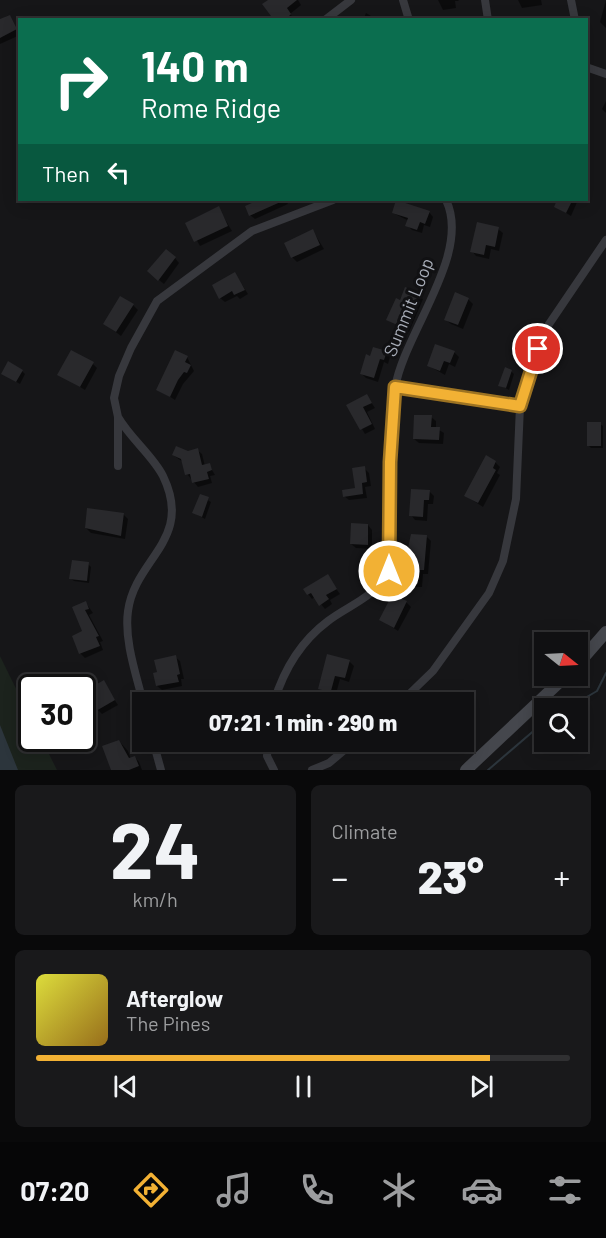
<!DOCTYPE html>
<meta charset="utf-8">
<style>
:root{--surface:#101012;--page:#19191b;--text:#f1f3f6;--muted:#9c9d9f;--line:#303032;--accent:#f2b134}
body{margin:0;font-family:Barlow,sans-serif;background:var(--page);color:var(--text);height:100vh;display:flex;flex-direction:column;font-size:22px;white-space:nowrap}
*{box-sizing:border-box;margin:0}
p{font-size:20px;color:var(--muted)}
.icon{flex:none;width:33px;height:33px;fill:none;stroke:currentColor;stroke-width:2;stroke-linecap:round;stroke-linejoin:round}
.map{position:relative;height:770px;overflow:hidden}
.drawer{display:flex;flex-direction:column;gap:15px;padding:15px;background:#09090a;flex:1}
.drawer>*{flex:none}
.hud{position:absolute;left:18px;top:18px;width:570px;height:183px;border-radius:0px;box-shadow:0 3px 15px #0003,0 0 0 2px var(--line);background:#0b6e4f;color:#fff;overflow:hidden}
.needle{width:39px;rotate:108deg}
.buttons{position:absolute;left:534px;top:632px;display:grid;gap:12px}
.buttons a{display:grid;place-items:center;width:54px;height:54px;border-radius:0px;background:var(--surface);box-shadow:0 3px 15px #0003,0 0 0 2px var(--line);font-size:30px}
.speed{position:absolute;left:18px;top:674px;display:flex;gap:12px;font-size:30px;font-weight:700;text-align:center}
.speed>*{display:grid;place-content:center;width:78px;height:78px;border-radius:50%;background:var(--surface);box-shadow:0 3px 15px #0003,0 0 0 2px var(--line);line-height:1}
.speed .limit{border:3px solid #111;border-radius:9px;background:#fff;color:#111}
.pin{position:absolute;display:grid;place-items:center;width:51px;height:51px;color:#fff;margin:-26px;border:3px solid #fff;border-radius:50%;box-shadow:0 2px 6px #0007}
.me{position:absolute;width:66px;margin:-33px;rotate:0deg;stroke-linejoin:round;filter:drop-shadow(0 0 4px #0008)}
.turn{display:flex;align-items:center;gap:21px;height:126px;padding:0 24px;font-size:27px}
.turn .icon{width:78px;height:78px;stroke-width:2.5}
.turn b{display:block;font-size:42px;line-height:51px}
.then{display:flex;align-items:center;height:57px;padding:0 24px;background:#0003;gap:12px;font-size:22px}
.big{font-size:45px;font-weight:800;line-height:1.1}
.drawer .tile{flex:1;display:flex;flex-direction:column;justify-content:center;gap:9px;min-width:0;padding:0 21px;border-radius:9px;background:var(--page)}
.drawer .dial{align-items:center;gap:0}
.dial b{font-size:78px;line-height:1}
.song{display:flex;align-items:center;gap:18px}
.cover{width:72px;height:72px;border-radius:9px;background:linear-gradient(135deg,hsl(60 70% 55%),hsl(40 70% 35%))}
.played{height:6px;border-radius:3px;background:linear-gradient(90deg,var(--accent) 85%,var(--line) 85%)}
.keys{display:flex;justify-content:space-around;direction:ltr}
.heat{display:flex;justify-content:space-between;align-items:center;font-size:33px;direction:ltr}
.drawer .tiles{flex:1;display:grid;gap:15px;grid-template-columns:1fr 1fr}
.tile:last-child{grid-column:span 2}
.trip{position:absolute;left:132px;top:692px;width:342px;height:60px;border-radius:0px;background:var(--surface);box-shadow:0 3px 15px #0003,0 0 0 2px var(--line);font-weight:800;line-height:60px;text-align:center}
.tab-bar{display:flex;height:96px;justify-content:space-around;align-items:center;background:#060607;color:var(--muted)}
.tab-bar .icon{width:42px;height:42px}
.tab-bar .on{color:var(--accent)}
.tab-bar b{font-size:27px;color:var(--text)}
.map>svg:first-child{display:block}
.green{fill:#1c231d}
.water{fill:#2c353c}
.shadow{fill:#0007}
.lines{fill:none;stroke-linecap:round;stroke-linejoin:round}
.stream{stroke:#2c353c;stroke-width:2}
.building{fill:#29292c}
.street{stroke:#37383d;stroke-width:8}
.secondary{stroke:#45474d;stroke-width:12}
.route-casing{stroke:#9d7322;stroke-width:15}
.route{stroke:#f2b134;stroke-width:10}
.labels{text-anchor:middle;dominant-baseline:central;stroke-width:6;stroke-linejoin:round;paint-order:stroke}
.street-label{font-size:18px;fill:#a8adb8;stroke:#111113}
</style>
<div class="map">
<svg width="606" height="770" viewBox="0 0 606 770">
<rect width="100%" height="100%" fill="#161618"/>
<path class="green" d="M0,656L31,719L32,738H41L57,770H0Z"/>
<path class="water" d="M0,725L18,770H0Z"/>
<path class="shadow" d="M270,0H298L301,5L290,14L295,19L276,20Z
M438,0H458L459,1H455L456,8L443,10Z
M518,0H541L542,5L522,8Z
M606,0V28L600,22Z
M366,13L378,20H363Z
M10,16L20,35L0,44V21Z
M606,101V113L602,109Z
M257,200H286L288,204L255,219L250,215Z
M559,200H578L571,216L555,206Z
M218,208L232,231L200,246L187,223Z
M429,212L433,217L430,227L424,225L422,233L412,230L407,225L409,221L393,213Z
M498,229L503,233L499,251L491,249L489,259L476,256L472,251Z
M313,231L324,249L297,262L292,257Z
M175,258L179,263L164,284L154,276Z
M235,274L248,294L240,299L237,296L225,302L220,298Z
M406,289L423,299L409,332L388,320Z
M468,299L473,304L463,329L451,324L446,320Z
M133,305L138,310L121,336L105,324Z
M454,352L459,357L455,367L449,364L445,375L429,366Z
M386,353L390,357L388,364L384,362L378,382L366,378L361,373L371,358Z
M187,357L194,371L183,384L175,400L158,389Z
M93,364L97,368L85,390L59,374Z
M22,371L25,374L20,384L6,376Z
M511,371L514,374L509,390L500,385Z
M367,396L375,408L367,412L375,429L365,434L348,406Z
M431,417L436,421V428L444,433L443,444L419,443L414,439Z
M600,424L603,426V448H591L588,445Z
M197,450L202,454L205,466L209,465L215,475L210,476L212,483L198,487L187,474L183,462L173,455Z
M495,462L500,467L497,473L500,475L483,507L466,496Z
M364,468L369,473L371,486L365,487L367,498L349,500L344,496L357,489Z
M429,491L434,496L433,504H428L427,521L415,520L411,515Z
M201,496L211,502L205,519L194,513Z
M123,514L128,519L125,539L91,533L86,528Z
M368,525L372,530V549L356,548L351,544Z
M427,537L431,541L428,574H423L422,587H412L408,582Z
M88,564L91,567L89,583L74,581L71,579Z
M327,576L340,594L330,600L332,604L325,609L315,597L312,599L308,594Z
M395,591L411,607L398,631L381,620Z
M86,603L93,613L89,615L103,641L100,642L103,650L85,658L80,653L84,632L74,608Z
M175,657L180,661L184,679H181L182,686L162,690L157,686L159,673Z
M349,661L354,666L349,682L340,679L336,694L341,695L345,702H325L321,698L323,691L320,688Z
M103,682L118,705L102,714L98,710Z
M119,741L128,751L131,759L135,757L139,762L142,770H112Z"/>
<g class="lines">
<path class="stream" d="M568,708L597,691L606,673
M488,770L544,722"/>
</g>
<path class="building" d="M268,0H297L287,8L291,14L285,20H274L262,4Z
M10,15L17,29L0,38V19Z
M259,200H285L249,216L245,206Z
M396,200L430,211L425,224L420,222L417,230L405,226L408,218L392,213Z
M557,200H570L571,203L566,213L554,207Z
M219,206L228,226L194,242L185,223Z
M477,222L499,227L495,247L486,245L484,255L470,252Z
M313,229L320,245L291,258L284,243Z
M166,249L176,257L158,281L147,271Z
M235,272L245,290L234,295L232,291L219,299L212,285Z
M405,287L419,293L404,328L386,320L396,298L400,300Z
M455,292L469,298L458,325L444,320Z
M120,296L134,304L116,332L103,324Z
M435,344L455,351L450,363L444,361L440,371L427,366Z
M373,347L387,351L384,360L380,359L374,378L360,374L366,354L370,356Z
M71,350L94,362L80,387L57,375Z
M175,350L188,356L185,362L191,365L187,373L184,372L178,380L170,397L156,390Z
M8,361L23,370L16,382L1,374Z
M505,367L512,370L506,388L498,386Z
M367,394L372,403L363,407L372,424L360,430L346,405Z
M414,415H432L431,427H440L439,440L413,439Z
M587,422H601V446H587Z
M176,446L188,451L198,448L202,465L210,463L212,470L207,472L209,479L192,483L190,474L185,475L181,459L172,455Z
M486,455L496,461L493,468L496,470L478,503L464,496Z
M365,466L367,482L362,483L363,494L343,497L342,490L355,488L352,468Z
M411,489L430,490L429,500H424L423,517L409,516Z
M200,494L209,497L202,517L192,513Z
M87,508L124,513L121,536L85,528Z
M351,523L368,524V545L350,544Z
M411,534L427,535L424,570H419L418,584L406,583L408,558L406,557Z
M72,560L89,562L87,581L69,579Z
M328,574L337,589L326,595L329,599L319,606L311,593L307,595L303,589Z
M395,589L400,592L398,597L407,601L394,628L379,620Z
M86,601L89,609L85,610L99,636L96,637L100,646L79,654L72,636L82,631L72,607Z
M327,654L350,660L345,678L335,676L331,691L342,694L340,702L319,699L322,690L318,689Z
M176,655L180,674L177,675L179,682L156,686L153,673L157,672L154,660Z
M104,680L115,700L96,711L85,691Z
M119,740L129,758L135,756L139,766L129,770H111L102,746Z"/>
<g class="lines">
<path class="street" d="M403,0L409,20
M485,0L488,20
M571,0L575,20
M325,20L351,0
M586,67L606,74
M395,387L520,406
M118,417C130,438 153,456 163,476C194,540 135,558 128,611C124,640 136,674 143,702
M118,466V417L114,398L119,376L131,348L157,301L252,231L333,200
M274,702C284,669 300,642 328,621C349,605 374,598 387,573C393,562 388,537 388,524C389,479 388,432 395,388C404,333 472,254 446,200
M401,702L433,671L489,593L503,561L516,499L520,406L545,330L606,240
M153,741L161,770
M268,741L267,756L274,770
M312,770L329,763L355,741"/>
<path class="secondary" d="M578,664L606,632
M466,770L567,675"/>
</g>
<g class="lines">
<g class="route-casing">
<path id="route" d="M389,571L390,462L395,387L520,406L538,349"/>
</g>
<use href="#route" class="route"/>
</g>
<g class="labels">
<g class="street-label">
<text transform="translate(408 307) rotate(-68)">Summit Loop</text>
</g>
</g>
</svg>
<div class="buttons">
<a><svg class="needle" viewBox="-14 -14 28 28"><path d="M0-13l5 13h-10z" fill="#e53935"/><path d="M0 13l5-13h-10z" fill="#9c9d9f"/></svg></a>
<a><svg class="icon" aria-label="search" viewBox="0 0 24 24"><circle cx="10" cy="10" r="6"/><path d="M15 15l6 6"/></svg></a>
</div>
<div class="speed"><div class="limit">30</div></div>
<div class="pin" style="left:538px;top:349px;background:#d93025"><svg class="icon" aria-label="arrive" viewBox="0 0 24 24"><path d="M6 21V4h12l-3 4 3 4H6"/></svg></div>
<svg class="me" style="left:389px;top:571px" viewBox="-20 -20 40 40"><circle r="17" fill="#f2b134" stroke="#fff" stroke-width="3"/><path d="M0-11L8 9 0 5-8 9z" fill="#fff"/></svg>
<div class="trip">07:21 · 1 min · 290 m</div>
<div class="hud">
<div class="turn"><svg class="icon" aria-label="right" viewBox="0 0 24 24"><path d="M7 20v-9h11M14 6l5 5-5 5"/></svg><div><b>140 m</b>Rome Ridge</div></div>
<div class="then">Then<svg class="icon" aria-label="left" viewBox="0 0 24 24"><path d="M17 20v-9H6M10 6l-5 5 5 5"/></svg></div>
</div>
</div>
<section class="drawer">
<div class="tiles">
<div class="tile dial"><b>24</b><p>km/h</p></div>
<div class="tile"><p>Climate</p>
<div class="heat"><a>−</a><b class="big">23°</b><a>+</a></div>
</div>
<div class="tile">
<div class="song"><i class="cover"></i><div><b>Afterglow</b><p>The Pines</p></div></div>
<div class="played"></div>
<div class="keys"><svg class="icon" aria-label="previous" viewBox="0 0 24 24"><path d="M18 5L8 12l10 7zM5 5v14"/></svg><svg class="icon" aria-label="pause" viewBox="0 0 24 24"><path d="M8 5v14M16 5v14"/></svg><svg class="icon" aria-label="next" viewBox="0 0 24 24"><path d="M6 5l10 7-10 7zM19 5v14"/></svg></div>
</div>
</div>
</section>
<nav class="tab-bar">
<b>07:20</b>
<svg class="icon on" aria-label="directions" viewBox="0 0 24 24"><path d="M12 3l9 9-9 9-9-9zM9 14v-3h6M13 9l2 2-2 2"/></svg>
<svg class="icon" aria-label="music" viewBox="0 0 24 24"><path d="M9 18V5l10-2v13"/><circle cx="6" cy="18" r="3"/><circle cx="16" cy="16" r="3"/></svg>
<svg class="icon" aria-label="phone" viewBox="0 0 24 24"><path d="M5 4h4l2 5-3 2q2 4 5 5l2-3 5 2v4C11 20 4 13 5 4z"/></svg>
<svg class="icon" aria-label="climate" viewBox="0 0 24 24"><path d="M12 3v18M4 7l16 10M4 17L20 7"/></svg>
<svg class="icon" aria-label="car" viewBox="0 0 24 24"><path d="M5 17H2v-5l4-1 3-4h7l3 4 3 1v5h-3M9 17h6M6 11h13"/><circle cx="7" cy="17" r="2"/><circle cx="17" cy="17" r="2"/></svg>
<svg class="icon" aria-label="filters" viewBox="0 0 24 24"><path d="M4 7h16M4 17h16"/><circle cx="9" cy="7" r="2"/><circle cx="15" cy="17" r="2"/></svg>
</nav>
